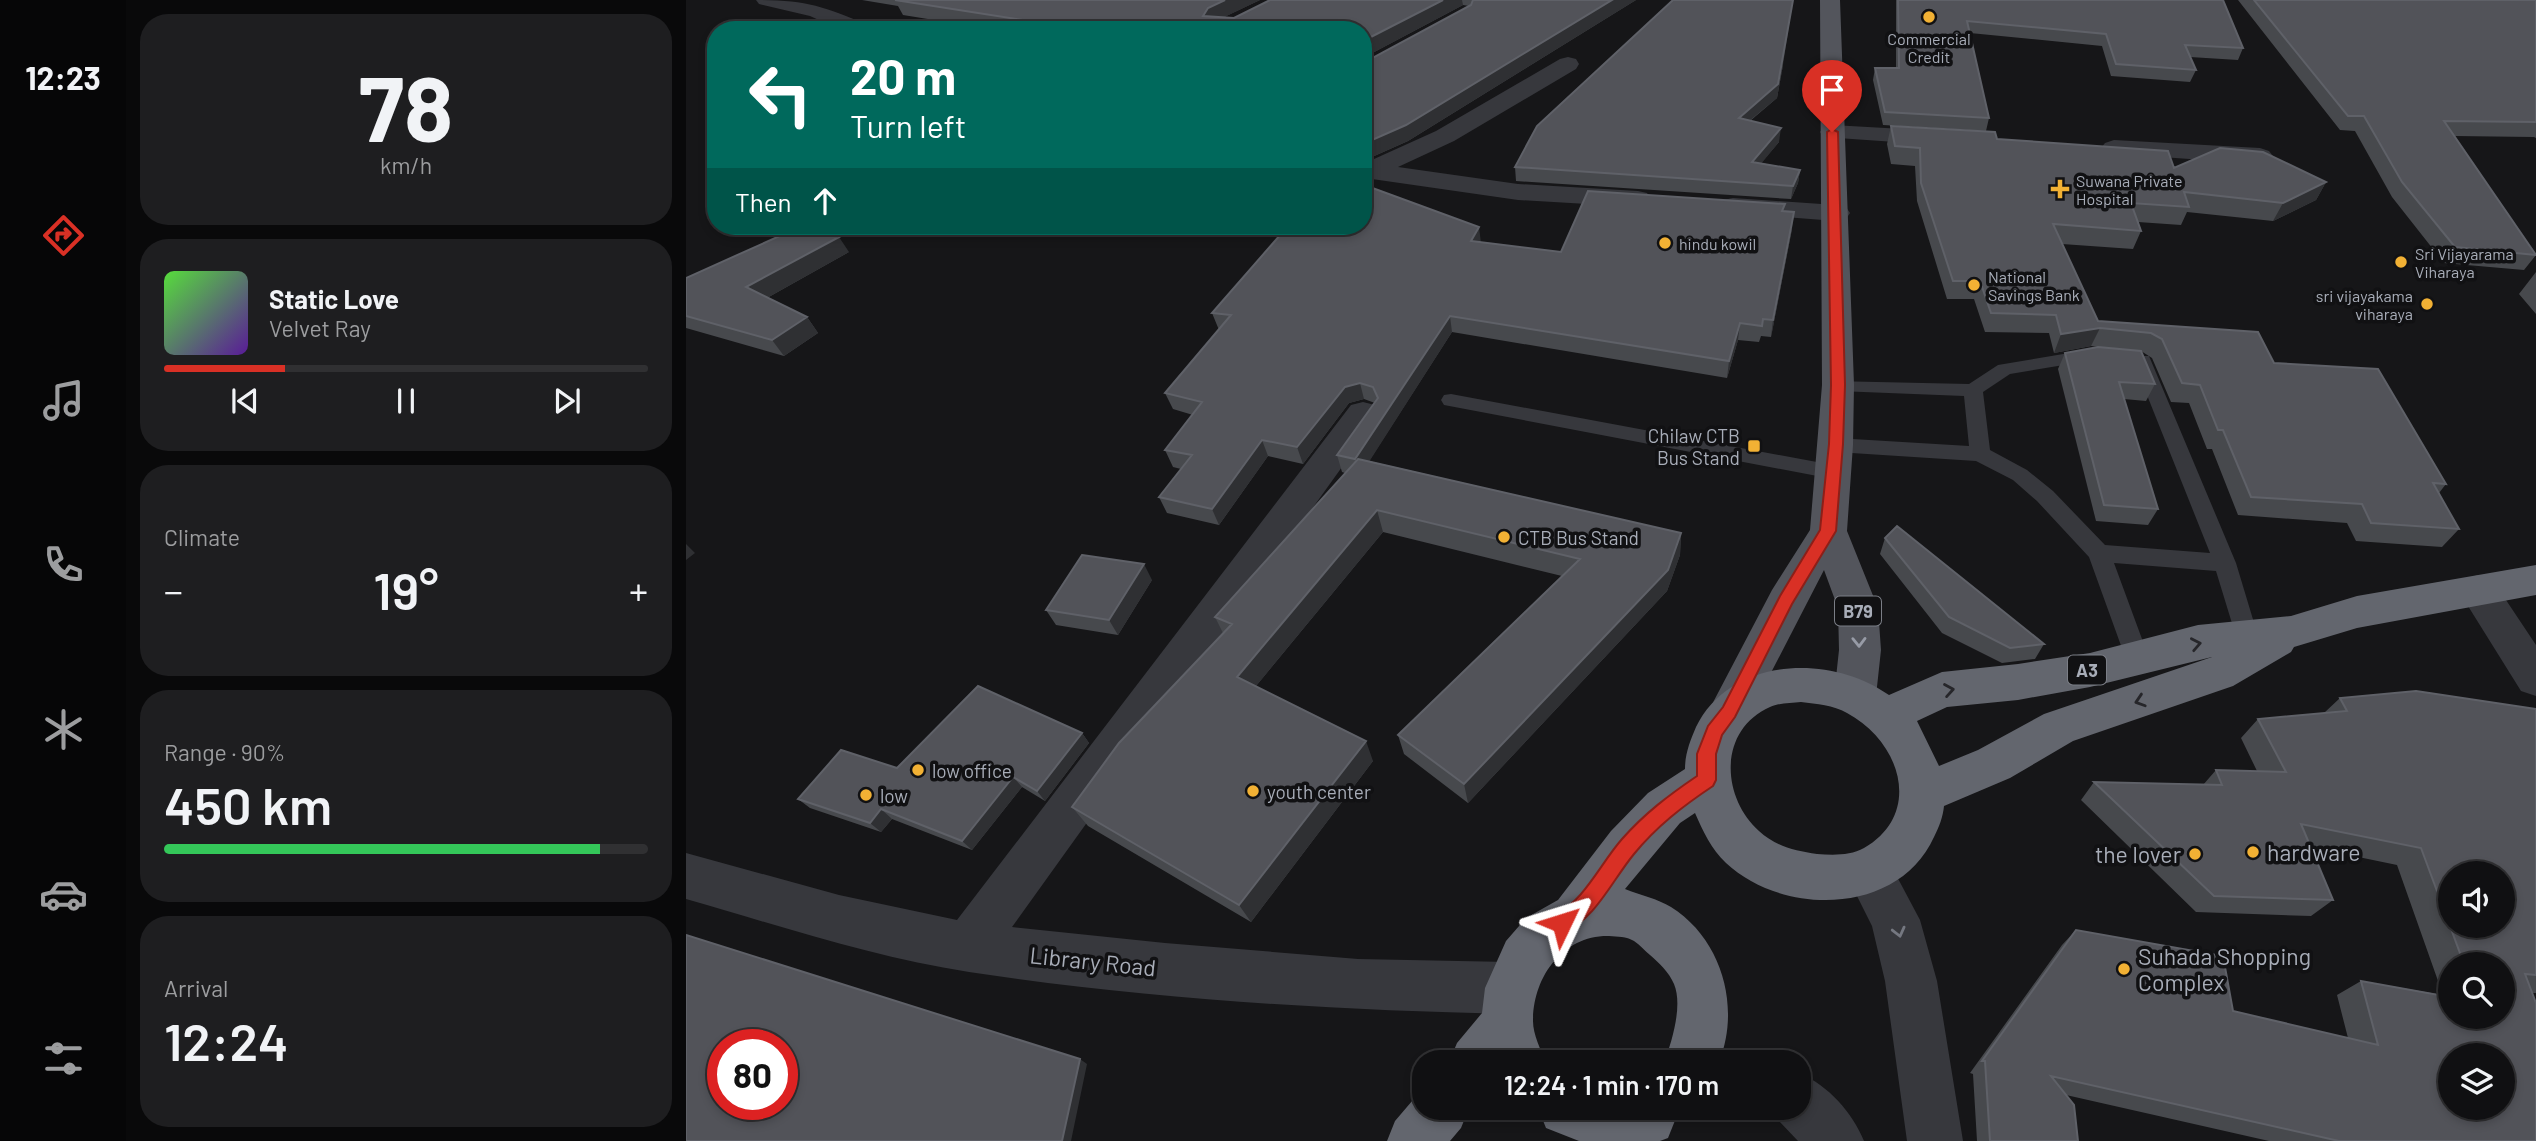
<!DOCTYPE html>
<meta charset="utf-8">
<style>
:root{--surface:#101012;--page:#1e1e20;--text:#f1f3f6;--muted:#9c9d9f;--line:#303032;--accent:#d93025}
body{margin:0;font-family:Barlow,sans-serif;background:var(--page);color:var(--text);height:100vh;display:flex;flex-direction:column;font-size:26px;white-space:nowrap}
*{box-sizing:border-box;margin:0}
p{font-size:23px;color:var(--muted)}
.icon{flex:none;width:38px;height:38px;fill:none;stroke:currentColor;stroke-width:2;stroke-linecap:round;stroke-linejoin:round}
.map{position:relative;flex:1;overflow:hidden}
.drawer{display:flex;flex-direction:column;gap:14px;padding:14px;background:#09090a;width:560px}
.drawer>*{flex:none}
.guide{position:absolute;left:21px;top:21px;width:665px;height:214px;border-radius:28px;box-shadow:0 4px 10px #0003,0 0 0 2px var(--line);background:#00695c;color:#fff;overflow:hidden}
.controls{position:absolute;left:1752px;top:861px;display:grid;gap:14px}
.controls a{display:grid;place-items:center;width:77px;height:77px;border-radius:50%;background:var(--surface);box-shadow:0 4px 10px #0003,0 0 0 2px var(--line);font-size:35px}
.speed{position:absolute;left:21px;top:1029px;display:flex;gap:14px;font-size:35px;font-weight:700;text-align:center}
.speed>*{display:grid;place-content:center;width:91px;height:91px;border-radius:50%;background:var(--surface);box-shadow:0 4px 10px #0003,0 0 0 2px var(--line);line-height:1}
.speed .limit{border:10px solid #d22;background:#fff;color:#111}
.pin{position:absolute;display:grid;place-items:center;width:60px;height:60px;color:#fff;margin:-72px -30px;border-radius:50% 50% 50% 0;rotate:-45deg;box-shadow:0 0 7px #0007}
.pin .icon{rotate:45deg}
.me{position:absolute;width:77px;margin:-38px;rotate:49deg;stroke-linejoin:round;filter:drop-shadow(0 0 5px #0008)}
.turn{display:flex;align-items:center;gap:24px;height:147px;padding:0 28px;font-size:32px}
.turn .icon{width:91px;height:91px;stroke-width:2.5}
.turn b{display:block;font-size:49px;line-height:60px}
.then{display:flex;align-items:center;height:66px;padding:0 28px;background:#0003;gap:14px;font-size:26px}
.big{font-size:52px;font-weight:600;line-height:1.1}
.drawer .card{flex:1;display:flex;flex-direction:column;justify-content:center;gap:10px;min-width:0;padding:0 24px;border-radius:28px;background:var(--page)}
.drawer .dial{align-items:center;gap:0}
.dial b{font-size:91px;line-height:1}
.song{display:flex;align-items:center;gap:21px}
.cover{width:84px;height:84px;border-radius:10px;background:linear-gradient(135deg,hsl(110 70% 55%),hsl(270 70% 35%))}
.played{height:7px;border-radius:4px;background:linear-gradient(90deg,var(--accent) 25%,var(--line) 25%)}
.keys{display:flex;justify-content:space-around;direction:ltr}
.heat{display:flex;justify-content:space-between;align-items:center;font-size:38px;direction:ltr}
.charge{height:10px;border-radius:5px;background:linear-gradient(90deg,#34c759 90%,var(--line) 0)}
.trip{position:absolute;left:726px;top:1050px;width:399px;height:70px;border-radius:28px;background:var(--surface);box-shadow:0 4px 10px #0003,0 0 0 2px var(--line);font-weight:600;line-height:70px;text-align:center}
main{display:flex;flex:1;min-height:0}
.menu{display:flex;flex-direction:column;width:126px;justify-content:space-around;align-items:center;background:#060607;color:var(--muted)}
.menu .icon{width:49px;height:49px}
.menu .on{color:var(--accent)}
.menu b{font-size:32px;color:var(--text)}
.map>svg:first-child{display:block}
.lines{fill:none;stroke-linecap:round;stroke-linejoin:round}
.lane{fill:#37383d;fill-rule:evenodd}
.street{fill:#37383d;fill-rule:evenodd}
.primary{fill:#53555c;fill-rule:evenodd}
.highway{fill:#63666e;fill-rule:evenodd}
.wall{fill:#47494d;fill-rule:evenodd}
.shaded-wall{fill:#2f3033}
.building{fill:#525359;stroke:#5f6168;stroke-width:2;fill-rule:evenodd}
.oneway{stroke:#979ba6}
.oneway2{stroke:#26262a}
.oneway3{stroke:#757881}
.route{fill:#d93025;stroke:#8d1f18;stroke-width:2}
.poi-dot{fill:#f2b134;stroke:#111113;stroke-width:2.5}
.labels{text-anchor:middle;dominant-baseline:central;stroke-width:7;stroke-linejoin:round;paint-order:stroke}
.far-poi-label{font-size:16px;fill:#a8adb8;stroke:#111113;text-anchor:start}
.shield{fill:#111113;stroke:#7b7e86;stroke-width:2}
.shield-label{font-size:18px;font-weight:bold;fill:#a8adb8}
.poi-label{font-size:19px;fill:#a8adb8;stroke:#111113;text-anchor:start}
.near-poi-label{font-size:23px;fill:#a8adb8;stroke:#111113;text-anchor:start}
.near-street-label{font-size:23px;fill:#a8adb8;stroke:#111113}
</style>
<main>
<nav class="menu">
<b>12:23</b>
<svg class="icon on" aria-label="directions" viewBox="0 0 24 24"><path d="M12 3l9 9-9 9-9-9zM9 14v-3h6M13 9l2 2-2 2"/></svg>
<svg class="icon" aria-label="music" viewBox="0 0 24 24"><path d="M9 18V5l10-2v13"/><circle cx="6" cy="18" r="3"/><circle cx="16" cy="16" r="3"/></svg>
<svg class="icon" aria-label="phone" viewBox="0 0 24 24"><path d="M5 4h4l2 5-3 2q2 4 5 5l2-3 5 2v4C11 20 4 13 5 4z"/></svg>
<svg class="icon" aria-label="climate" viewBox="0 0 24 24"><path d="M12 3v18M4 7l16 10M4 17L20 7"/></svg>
<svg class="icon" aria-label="car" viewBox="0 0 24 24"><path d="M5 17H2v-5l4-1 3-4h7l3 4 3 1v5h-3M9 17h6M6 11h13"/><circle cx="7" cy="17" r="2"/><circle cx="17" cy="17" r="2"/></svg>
<svg class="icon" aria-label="filters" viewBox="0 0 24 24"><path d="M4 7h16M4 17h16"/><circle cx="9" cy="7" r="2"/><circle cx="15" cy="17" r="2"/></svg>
</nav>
<section class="drawer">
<div class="card dial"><b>78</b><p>km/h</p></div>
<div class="card">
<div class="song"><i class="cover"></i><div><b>Static Love</b><p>Velvet Ray</p></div></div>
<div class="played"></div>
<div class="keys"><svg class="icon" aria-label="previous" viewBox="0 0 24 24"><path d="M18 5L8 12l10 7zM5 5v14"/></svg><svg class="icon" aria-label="pause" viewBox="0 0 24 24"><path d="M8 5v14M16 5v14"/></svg><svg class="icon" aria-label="next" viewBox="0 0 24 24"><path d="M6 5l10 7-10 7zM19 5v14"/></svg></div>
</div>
<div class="card"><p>Climate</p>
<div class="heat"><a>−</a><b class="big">19°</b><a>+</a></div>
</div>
<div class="card"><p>Range · 90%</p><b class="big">450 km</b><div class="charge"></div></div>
<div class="card"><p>Arrival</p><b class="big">12:24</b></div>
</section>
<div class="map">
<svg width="1850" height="1141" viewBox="0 0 1850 1141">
<rect width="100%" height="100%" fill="#161618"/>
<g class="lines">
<path class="lane" d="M1407,349L1416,355L1414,359L1324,374L1297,392L1304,450L1341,470L1367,491L1419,545L1524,553L1447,360L1449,356H1463L1550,563L1572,636L1568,643L1560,646L1552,643L1530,571L1428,563L1463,658L1460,665L1451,668L1442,665L1403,557L1351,501L1327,480L1290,461L1150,452L1143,450L1140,445L1143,440L1150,438L1283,446L1278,396L1152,391L1145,389L1142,385L1145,381L1283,384L1312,365Z
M765,394L1147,465L1154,467L1157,472L1154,477L1147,479L758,405L755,400L758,395Z"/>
<path class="street" d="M70,0C119,0 137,6 182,25L185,30H155L124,16L73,4Z
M882,57L890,59L893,64L890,69L768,141L712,167L832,184L952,191L961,193L965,199L961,205L952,207L832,200L686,179L677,180V164L750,131L874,59Z
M1146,125L1253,131L1262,133L1265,138L1262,143L1253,145L1137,137L1134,132L1137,127Z
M1428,140L1574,148L1583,151L1587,156L1583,161L1574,164L1419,153L1415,148L1419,143Z
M1047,198L1150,205L1160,207L1164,213L1160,219L1150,221L1037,212L1034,206L1037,200Z
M677,402L689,405L694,413L689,421L326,927L479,943L672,959L823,962L841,970L849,988L841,1006L823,1014C643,1010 461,999 283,972C189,958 91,925 0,899V853L153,895L271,920L665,405Z
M1792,575L1806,579L1850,645V696L1835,691L1772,590L1778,579Z
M1183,849L1200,856L1234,920L1251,981L1277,1141H1221L1199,981L1186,926L1159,872L1166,856Z
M1113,1073C1143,1086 1166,1112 1178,1141H1112L1093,1121L1088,1108H1113Z"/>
<path class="primary" d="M1134,0H1154L1168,385L1167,445L1161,531L1192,608L1195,650L1190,696L1184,709L1169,714L1154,709L1148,696L1153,650L1152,608L1138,570L1058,725L1043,730L1028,725L1022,712L1086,590L1124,530L1136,385Z"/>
<path class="highway" d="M1850,565V595L1671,628L1608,647L1605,652L1547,686L1387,741L1324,778L1258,806C1257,817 1253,827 1248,837C1213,915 1098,917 1040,863C1025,849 1017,831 1009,813L994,823L939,889C954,895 972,899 985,907C1036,939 1055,1007 1033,1062H978C986,1042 997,1005 988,984C983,972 973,963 964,955C959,951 954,945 948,941C940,936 932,937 923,936C876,935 847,978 847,1021C847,1035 855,1049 859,1062H763L771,1043L796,1013L799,988L820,941L840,918L872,900L925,831L962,793L999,769C999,754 1004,741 1010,727C1044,657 1144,653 1203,695L1256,672L1332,664L1404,653L1512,625L1605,616L1671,596ZM1526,657L1358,714L1292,750L1253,766L1231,721L1261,707L1332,700L1404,687ZM1115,702C1131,704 1147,705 1161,713C1214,741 1238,813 1178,848C1164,856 1146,855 1131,854C1109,851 1089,846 1073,831C1035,797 1032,730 1084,707C1093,703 1105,703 1115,702Z
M738,1087V1108H783L775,1128L764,1141H701L709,1121Z
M852,1108H986L990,1118L982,1138L974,1141H893L860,1128Z"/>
</g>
<path class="wall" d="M176,0H574L538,17L548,18L584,0H950L722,141L677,161V63L783,6L777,5L677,58V30H310L217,15L212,6Z
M1210,0H1537L1557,48L1552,60L1504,57L1510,70L1504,82L1425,76L1416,46L1284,33L1303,118L1300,131L1197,125L1187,80L1189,68H1210Z
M1552,0H1850V138L1848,137L1768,136L1850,255L1838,270L1758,263L1706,197L1669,131L1654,130Z
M1097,65L1091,98L1064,121L1093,142L1075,163L1114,170L1112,183L1105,199L830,181L829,167Z
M1205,126L1311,139L1488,168L1640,182L1630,200L1587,221L1501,212L1495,225L1452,222L1455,231L1447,249L1376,244L1412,321L1572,332L1588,363L1760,484L1753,493L1773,529L1756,547L1670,541L1661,523L1552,515L1526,449H1521L1503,403L1485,402L1466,358L1455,351L1469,384L1460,401L1438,399L1472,509L1462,525L1410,521L1372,369L1379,353L1449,351L1405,346L1368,353L1363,333L1299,332L1288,299H1261L1231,201L1229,166L1205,164L1201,144Z
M685,187L795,242L875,252L1098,211L1106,229L1085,337L1075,336L1073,342L1052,340L1041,378L766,332L683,461L995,533L994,555L981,591L782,803L718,754L712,735L876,576L697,532L570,686L687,761L565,922L402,826L386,807L537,633L529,617L659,473L656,472L651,455L689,403L678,399L663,403L617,464L582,456L533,525L481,513L473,497L495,469L487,467L479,450L507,415L487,409L479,393L533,330L526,313L599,230L588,226H677Z
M163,252L81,298L121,317L132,333L98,356L0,328V278Z
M1850,272V314L1833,294Z
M1199,538L1358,644L1349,659L1316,663L1256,633L1194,554Z
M466,580L432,635L370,625L360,610Z
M1654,698L1850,709V993H1846L1850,1141H1583L1380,1095L1392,1141H1291L1287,1074L1284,1073L1376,945L1390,930L1547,1011L1662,1038L1651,995L1675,981L1757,995L1711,865L1624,847L1647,900L1625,916L1510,912L1395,800L1408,782L1517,785L1530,770L1571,771L1555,738L1572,719L1638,713ZM1764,964H1816V1017H1764Z
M396,733L403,743L359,801L336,787L286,850L206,819L195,832L124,808L112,799L211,768Z"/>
<path class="shaded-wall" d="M539,0H574L526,23L517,16L522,8Z
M757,0H776L777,5L677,58V41Z
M926,0H950L722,141L677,161V144Z
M1107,0L1097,65L1091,98L1051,131L1053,118Z
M1095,128L1093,142L1065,176L1066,162Z
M1114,170L1112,183L1105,199L1107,186Z
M1640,182L1630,200L1587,221L1597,203Z
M1108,212L1106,229L1085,337L1087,320Z
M793,227L795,243L785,241Z
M153,237L163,252L72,303L60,287Z
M764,316L766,332L674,476L669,459Z
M121,317L132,333L98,356L86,340Z
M1054,323L1052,340L1041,378L1043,361Z
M1414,328L1405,346L1368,353L1375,334Z
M674,383L678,399L663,403L617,464L611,447L659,387Z
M576,440L582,456L533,525L526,509Z
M691,510L697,532L561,697L551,677Z
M995,533L994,555L981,591L782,803L778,784Z
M0,544L9,553L0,560Z
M458,564L466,580L432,635L423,620Z
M396,733L403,743L359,801L351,791Z
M680,741L687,761L565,922L553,905Z
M327,777L336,787L286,850L276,841Z
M195,809L206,819L195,832L184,823Z
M394,1059L401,1064L385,1141H376Z"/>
<path class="building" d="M209,0H539L522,8L517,16L548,18L584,0H757L677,41V30H334L343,21Z
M787,0H926L720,125L677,144V63L785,5Z
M987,0H1107L1092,84L1053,118L1095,128L1066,162L1114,170L1107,186L829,167L851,126Z
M1212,0H1537L1557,48L1499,45L1510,70L1430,64L1420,34L1281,21L1303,118L1199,112L1189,68H1213Z
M1568,0H1850V122L1758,121L1850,255L1769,247L1716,182L1678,116H1662Z
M1205,126L1309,132L1311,139L1482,151L1488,168L1534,148L1577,152L1640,182L1597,203L1498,192L1503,207L1445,203L1455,231L1367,224L1412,321L1572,332L1588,363L1692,369L1760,484L1747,483L1773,529L1685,523L1676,504L1565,497L1537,430H1532L1514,385L1496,383L1476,339L1465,333L1414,328L1375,334L1370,315L1305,313L1294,281H1267L1235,183L1234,148L1209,146Z
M677,181L684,183L681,186L793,227L785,241L875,252L902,191L1099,204L1096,211L1108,212L1087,320L1077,319L1076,326L1054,323L1043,361L764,316L669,459L651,455L692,398L687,387L674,383L659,387L611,447L576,440L526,509L473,497L506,455L479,450L516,402L479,393L545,315L526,313L602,226H677Z
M116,226H126L153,237L60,287L121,317L86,340L0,316V278Z
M1412,347L1455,351L1469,384L1433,382L1472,509L1418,505L1379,353Z
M672,459L995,533L982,570L778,784L712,735L894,559L691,510L551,677L680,741L553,905L386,807L433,743L546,624L529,617Z
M1211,526L1358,644L1324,648L1263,617L1199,538Z
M396,555L458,564L423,620L360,610Z
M292,686L396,733L351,791L327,777L276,841L195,809L184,823L112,799L155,750L211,768Z
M1730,691L1850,709V975L1839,974L1850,1003V1141H1653L1365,1076L1388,1105L1392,1141H1304L1299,1061H1296L1390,930L1537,956L1547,1011L1692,1045L1675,981L1764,997V1017H1816V964H1778L1764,926H1816V873H1764V926L1735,848L1615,824L1647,900L1528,896L1408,782L1536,785L1530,770L1600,772L1572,719L1661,711L1654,698ZM1764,1055H1816V1108H1764Z
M0,935L394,1059L376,1141H0ZM37,1045H96V1104H37Z"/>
<defs><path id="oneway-chevron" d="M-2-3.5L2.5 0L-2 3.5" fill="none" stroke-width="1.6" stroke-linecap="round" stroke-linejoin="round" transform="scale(1.75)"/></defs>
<use class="oneway" href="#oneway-chevron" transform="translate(1173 642) rotate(89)"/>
<g class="oneway2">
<use href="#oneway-chevron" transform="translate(1510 644) rotate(-11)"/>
<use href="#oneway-chevron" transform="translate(1263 690) rotate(-10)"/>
<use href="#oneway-chevron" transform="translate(1454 701) rotate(162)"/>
</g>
<use class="oneway3" href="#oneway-chevron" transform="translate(1213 932) rotate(76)"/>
<path class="route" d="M1146,129L1152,132L1159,385L1157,444L1150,531L1106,604L1049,717L1036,735L1030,754V780L1027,786C997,806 971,826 948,854C925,882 910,919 876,933L868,930L865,923L868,916C899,900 914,864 936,839C959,813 983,795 1011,776V754L1022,726L1037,707L1094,596L1134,530L1143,444L1145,385L1141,132Z"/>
<g class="poi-dot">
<circle cx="1243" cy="17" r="7"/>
<path d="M1370.5 178.5h7v7h7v7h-7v7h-7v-7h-7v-7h7z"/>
<circle cx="979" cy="243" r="7"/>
<circle cx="1715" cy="262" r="7"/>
<circle cx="1288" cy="285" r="7"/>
<circle cx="1741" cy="304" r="7"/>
<rect x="1061" y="439" width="14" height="14" rx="3.5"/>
<circle cx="818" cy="537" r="7"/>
<circle cx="232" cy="770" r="7"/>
<circle cx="567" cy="791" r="7"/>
<circle cx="180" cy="795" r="7"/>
<circle cx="1567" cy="852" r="7"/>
<circle cx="1509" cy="854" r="7"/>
<circle cx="1438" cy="969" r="7"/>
</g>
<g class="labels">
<g class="far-poi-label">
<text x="1243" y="38" text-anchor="middle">Commercial<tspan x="1243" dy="18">Credit</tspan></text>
<text x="1390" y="180">Suwana Private<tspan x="1390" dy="18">Hospital</tspan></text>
<text x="993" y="243">hindu kowil</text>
<text x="1729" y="253">Sri Vijayarama<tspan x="1729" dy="18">Viharaya</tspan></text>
<text x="1302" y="276">National<tspan x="1302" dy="18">Savings Bank</tspan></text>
<text x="1727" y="295" text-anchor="end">sri vijayakama<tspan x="1727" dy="18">viharaya</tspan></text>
</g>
<g class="shield">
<rect x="1149" y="596.5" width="46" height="29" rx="5"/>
<rect x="1382" y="655.5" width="38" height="29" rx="5"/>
</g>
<g class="shield-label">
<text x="1172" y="611">B79</text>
<text x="1401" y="670">A3</text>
</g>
<g class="poi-label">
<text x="1054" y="435" text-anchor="end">Chilaw CTB<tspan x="1054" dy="22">Bus Stand</tspan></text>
<text x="832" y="537">CTB Bus Stand</text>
<text x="246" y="770">low office</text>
<text x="581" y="791">youth center</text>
<text x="194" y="795">low</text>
</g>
<g class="near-poi-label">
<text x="1581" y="852">hardware</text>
<text x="1495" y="854" text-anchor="end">the lover</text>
<text x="1452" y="956">Suhada Shopping<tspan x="1452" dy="26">Complex</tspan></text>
</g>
<g class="near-street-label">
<text transform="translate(407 961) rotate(6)">Library Road</text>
</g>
</g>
</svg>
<div class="controls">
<a><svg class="icon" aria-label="sound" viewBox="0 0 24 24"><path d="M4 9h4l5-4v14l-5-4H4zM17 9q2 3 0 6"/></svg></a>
<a><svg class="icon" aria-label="search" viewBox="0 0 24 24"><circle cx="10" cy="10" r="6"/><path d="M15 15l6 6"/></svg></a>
<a><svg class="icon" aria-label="layers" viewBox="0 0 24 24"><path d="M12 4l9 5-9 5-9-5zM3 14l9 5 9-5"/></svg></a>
</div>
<div class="speed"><div class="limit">80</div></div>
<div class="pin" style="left:1146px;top:132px;background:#d93025"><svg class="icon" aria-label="arrive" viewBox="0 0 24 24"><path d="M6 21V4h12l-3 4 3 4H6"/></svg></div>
<svg class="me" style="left:876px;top:923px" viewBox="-20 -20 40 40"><path d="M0-17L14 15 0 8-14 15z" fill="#d93025" stroke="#fff" stroke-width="4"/></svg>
<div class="trip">12:24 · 1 min · 170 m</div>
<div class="guide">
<div class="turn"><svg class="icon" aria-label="left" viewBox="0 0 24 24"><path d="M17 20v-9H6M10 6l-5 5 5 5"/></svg><div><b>20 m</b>Turn left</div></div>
<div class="then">Then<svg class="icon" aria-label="ahead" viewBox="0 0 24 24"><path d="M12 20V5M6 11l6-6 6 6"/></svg></div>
</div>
</div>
</main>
